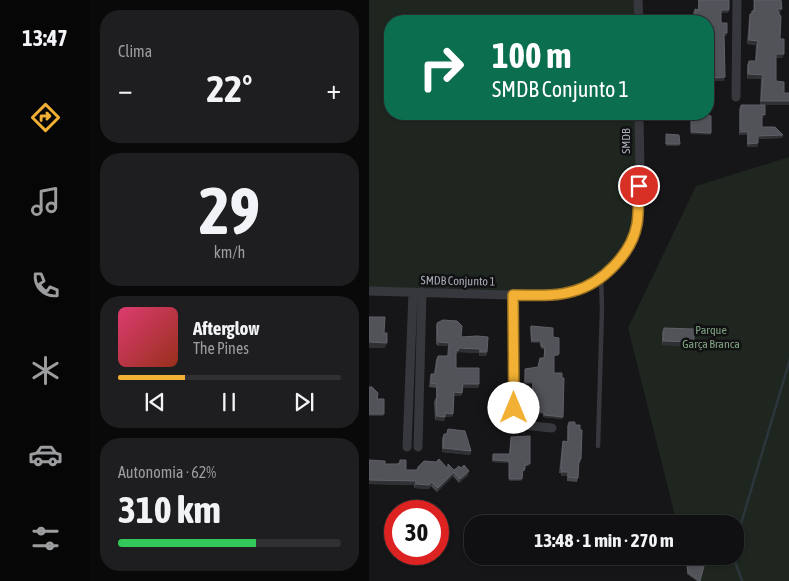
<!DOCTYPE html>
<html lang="pt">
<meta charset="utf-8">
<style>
:root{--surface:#101012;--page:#1e1e20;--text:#f1f3f6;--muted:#9c9d9f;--line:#303032;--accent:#f2b134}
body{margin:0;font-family:"Asap Condensed",sans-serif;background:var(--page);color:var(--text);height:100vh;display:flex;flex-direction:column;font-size:19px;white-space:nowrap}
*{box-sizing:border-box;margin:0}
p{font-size:16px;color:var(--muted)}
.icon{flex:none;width:28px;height:28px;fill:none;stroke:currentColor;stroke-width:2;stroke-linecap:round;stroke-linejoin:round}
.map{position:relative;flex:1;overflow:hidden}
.side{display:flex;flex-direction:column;gap:10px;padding:10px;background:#09090a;width:279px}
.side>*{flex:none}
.top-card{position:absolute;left:15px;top:15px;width:330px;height:105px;border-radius:20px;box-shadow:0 1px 4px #0004,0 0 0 1px var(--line);background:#0b6e4f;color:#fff;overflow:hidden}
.speed{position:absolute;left:15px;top:500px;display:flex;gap:10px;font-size:25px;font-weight:700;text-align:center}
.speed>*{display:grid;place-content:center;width:65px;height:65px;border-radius:50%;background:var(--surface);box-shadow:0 1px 4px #0004,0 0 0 1px var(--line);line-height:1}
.speed .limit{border:8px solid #d22;background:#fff;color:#111}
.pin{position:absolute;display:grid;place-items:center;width:42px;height:42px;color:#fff;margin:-21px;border:2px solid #fff;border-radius:50%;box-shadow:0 1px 5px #0007}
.me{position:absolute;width:55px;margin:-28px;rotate:0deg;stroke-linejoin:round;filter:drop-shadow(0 0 4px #0008)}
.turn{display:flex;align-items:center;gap:18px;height:105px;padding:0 25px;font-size:22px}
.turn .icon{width:65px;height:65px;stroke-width:2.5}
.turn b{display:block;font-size:35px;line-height:42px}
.big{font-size:38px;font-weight:700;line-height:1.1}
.side .card{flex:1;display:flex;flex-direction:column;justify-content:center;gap:8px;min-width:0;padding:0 18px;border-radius:20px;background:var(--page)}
.side .dial{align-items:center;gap:0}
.dial b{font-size:65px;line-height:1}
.song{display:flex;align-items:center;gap:15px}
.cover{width:60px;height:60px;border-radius:8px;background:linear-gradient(135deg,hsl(340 70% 55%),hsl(10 70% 35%))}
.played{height:5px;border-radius:2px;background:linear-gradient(90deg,var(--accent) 30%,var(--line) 30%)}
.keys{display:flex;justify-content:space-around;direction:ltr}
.heat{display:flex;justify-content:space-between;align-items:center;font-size:28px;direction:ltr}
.charge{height:8px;border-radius:4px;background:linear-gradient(90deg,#34c759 62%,var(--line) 0)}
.trip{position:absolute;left:95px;top:515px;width:280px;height:50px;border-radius:20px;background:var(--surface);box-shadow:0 1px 4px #0004,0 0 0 1px var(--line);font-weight:700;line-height:50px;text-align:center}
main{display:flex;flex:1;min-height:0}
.dock{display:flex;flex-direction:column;width:90px;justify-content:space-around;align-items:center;background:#060607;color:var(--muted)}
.dock .icon{width:35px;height:35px}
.dock .selected{color:var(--accent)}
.dock b{font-size:22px;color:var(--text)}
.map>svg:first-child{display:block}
.green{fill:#1e261f}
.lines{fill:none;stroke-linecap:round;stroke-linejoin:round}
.stream{stroke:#2c353c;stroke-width:2.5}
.lane{stroke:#37383d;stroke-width:4.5}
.street{stroke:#37383d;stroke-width:9}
.wall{fill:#47494d}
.shaded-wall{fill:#2f3033}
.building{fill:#525359;stroke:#5f6168}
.route-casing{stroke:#9d7322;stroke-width:12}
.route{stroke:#f2b134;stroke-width:9}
.labels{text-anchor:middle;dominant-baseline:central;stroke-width:5;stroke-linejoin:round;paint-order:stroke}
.street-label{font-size:12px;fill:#a8adb8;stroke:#111113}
.park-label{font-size:12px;fill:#7fa381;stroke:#111113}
</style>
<main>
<nav class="dock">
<b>13:47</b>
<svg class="icon selected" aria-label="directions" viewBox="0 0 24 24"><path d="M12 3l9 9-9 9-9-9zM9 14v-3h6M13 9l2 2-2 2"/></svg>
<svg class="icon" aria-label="music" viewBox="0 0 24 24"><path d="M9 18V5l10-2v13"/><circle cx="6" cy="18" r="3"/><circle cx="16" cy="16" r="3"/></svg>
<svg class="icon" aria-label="phone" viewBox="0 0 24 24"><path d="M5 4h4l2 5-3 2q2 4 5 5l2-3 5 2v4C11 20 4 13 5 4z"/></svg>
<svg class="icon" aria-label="climate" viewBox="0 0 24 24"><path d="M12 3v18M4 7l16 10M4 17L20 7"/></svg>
<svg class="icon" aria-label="car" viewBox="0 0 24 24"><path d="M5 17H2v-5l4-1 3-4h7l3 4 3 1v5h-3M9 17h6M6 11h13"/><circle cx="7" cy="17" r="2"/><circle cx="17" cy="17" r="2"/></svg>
<svg class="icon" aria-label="filters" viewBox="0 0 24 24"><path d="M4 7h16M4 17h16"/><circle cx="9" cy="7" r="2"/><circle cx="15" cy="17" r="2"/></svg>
</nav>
<section class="side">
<div class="card"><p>Clima</p>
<div class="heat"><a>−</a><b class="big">22°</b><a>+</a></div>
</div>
<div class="card dial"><b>29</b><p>km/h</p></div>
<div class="card">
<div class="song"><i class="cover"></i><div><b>Afterglow</b><p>The Pines</p></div></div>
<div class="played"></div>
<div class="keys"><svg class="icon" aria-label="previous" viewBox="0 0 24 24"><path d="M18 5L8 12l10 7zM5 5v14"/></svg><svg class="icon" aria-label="pause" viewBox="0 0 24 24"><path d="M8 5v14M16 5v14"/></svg><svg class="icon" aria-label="next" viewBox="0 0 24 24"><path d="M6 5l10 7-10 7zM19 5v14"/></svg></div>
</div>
<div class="card"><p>Autonomia · 62%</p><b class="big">310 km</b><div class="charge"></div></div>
</section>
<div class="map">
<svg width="421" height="581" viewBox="0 0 421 581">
<rect width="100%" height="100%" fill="#161618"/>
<path class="green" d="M0,0H269V21H21V114H269L268,224L254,255L213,288L178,296L0,291Z
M420,157V581H327L316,556H366V524H308L259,328L327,186Z"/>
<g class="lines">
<path class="stream" d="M366,544L421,359
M364,556L373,581"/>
<path class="lane" d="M229,446L233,309L232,277"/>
<path class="street" d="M269,0L270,21
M367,97L368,0
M0,291L178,296C186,294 196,294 204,291C213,289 220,284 228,279C242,270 254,258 261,243C275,216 270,146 270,114
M144,295L145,424L183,428
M38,447L44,292
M49,447L53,292"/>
</g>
<path class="wall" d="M329,0H360L359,13H352V23L358,33L357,36H355V81H345L343,105H340L339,111V21H324V13L326,9L329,10Z
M385,0H412L411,13H410L411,39L415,54L413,58H407V81L415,93L420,105H391L392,79H378V65L380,61H386L387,45L378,44L380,18L381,14H382L383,11H384Z
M372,105L395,118H393V127L414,135L413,138L389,139V143L388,147H378V135H370V109Z
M68,323L118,352L117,356H110V353L89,352L88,354H87V368L110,384L109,388H94L93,393L92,396H85L84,414L83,417H76L75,421L66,420L65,402L67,398V388L60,387L61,378L62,374H65L67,359L69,356H78L79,346H69L67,344V326Z
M162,326L184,337L190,354L189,356H185V373L194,417L193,419L174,417V414H158L157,396L158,394H163V384H155L156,371V369L169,367L171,358H175V349L172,348L171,343H162L161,328Z
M295,328L325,342L323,346L293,345V332Z
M200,422L206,425L212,459L211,463H210L209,478L208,482L198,481V476H192V473H190L193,445L194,441L198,442V426Z
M79,429L102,451L101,455L73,452V438L75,434H77Z
M142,437L160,466H156V471H153L152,481H140V463L123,462L124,454H140V453Z
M0,460L16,464H29L31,460L37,470H47L49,467L78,468L79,464L85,470L99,475L90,483L84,476L68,492L62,486L59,489L45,488V485L0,484Z
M318,566L331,581H335H328L318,574Z"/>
<path class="shaded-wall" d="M408,9H413L411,13H406Z
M352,10H360L359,13H350Z
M326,17H331L330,21H324Z
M355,33H358L357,36H354Z
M380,40L389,41L387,45L378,44Z
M407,54H415L413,58H406Z
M379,74L394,75L392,79H378Z
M356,77L355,81H343L345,78Z
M340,101H344L343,105H339Z
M392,101H421L420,105H391Z
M311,119H322L321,121H310Z
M322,132L342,133L341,135L321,134Z
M372,132H379L378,135H370Z
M414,135L413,138L388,139L389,136Z
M389,143L388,147H378L379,144Z
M297,144H311L310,146H297Z
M163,341H172L171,343H162Z
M294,341L325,342L323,346L293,345Z
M0,342L18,343L16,348H0Z
M70,342L80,343L79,346H69Z
M90,348L111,349L110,353L89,352L88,354H86L87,350Z
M111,352H118L117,356H110Z
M156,382H164L163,384H155Z
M94,384H110L109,388H92Z
M85,392L93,393L92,396H83Z
M159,412H175L174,414H158Z
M76,413L84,414L83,417H76L75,421L66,420L68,416Z
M0,414H15L14,416H0Z
M175,415L194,417L193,419L174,417Z
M74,448L102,451L101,455L73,452Z
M124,460L140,461V463L123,462Z
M100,471L99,475L90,483L91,479Z
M85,472L84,476L68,492L69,488Z
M193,472H199L198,476H192Z
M140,479H153L152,481H140Z
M0,480L47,481L45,485L0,484Z
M63,482L62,486L59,489L45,488L47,484Z"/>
<path class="building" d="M330,0H360V10H352V23H358V33H355L356,77L345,78L344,101H340V108H339V72H340V55H339V21H331V17H326V9L330,10Z
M385,0H412L413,9H408L412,17L411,39H415V54H407V81L415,82V93H421V101H392L394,75L379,74L380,61H387L389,41L380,40L381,14H383V11H386Z
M372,105H396V115H393V127H406L414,135L389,136V143L379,144V132H372Z
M339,112V115L342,116V133L322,132V119H311V114H339Z
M297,134L310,135L311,144H297Z
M0,317H16L15,333H18V343L0,342Z
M74,320L88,321L93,326L92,337L108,336L119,337L118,352H111V349L90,348L89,351L87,350V368H110V384H94L93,393L85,392L84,414L76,413V417L68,416L67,398H68V384L62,383V374H66L69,356H80V343L70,342L69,340L68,323Z
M162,326L184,328V337L190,338V354H185V373H193V378H195L194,417L175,415V412H159L158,394H164V382H156V369L169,367L171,358H175L176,347L172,346V341H163Z
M295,328L325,329V342L294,341Z
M0,387H3L9,393L8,399H15V414H0Z
M200,422H206V425H211V430H213L212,459H210L209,478L199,477V472H193V469H192L194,441L199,442Z
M79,429L96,431L102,451L74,448L75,434H78Z
M161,436V464H156V469H154L153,479H140V461L124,460V454H140L141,453L142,437Z
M70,459L79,469V464L85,470L90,466L92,468L95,465L100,471L91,479L85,472L69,488L63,482L60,485L47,484V481L0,480V460L16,461V464H28L31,463V460H37V470H49V467L55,461L67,462Z
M321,563H326L335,566L331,581L319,572L318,566Z"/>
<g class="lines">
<g class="route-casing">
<path id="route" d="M145,408L144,295C165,295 186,297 205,291C234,283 263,253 268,224C270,212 269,198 270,186"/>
</g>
<use href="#route" class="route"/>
</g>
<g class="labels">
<g class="street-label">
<text transform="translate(257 141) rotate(-90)">SMDB</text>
<text transform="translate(89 281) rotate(1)">SMDB Conjunto 1</text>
</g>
<g class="park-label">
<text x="342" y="330">Parque<tspan x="342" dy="14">Garça Branca</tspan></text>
</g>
</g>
</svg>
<div class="speed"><div class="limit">30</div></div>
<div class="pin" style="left:270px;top:186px;background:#d93025"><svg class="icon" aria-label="arrive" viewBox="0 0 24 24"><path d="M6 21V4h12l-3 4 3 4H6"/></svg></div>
<svg class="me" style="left:145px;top:408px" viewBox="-20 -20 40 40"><circle r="19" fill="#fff"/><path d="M0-13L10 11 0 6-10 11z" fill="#f2b134"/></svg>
<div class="trip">13:48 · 1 min · 270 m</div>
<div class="top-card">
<div class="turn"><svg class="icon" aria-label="right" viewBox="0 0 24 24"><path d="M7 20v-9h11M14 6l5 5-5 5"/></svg><div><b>100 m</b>SMDB Conjunto 1</div></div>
</div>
</div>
</main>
